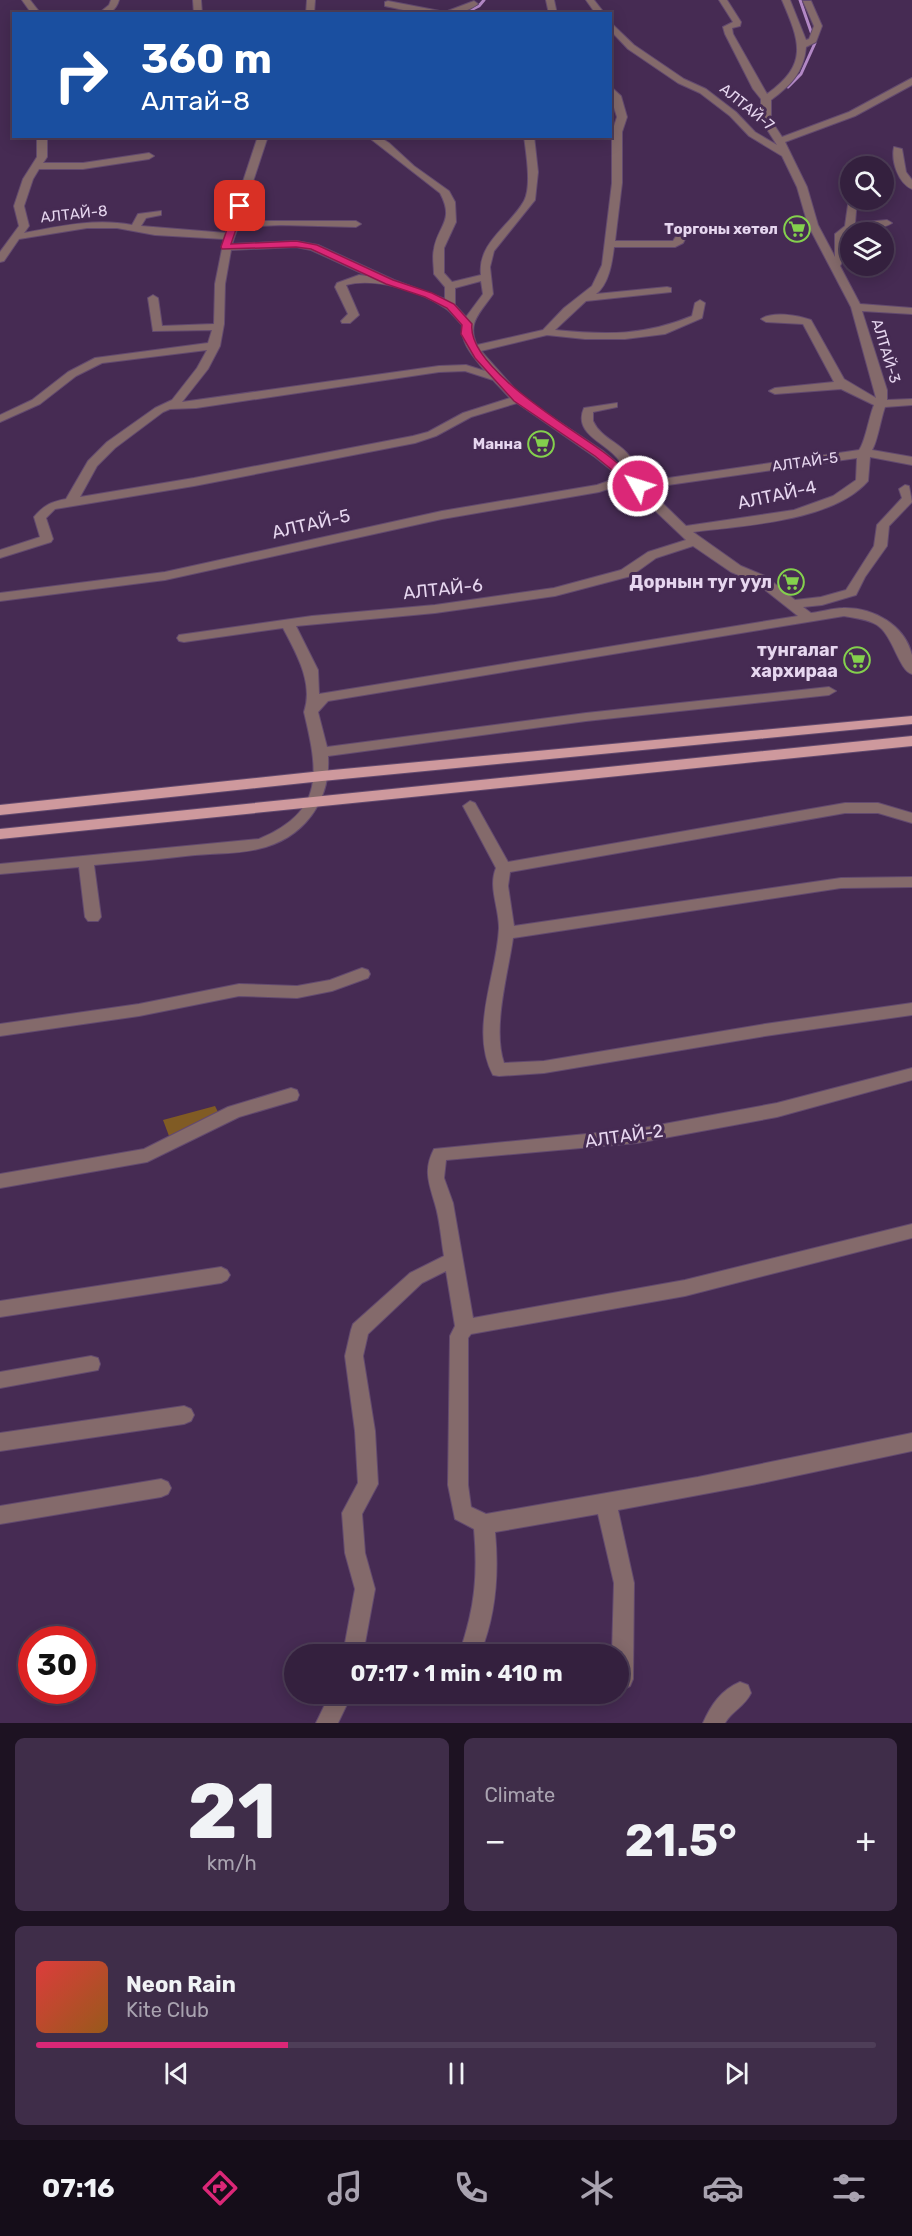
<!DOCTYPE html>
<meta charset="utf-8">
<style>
:root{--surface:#34203e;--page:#3f2d49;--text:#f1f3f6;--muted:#a9a3b0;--line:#4e3e58;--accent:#db2777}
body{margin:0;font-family:Rubik,sans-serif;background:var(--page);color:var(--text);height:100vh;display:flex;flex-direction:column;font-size:22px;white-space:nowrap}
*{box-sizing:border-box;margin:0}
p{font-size:20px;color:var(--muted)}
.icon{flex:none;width:33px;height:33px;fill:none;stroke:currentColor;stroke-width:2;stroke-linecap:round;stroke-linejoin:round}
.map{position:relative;height:1723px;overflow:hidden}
.sheet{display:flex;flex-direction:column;gap:15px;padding:15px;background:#1d1222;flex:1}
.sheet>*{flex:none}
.hud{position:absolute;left:12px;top:12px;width:600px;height:126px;border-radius:0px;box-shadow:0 3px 15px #0003,0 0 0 2px var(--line);background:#1a4fa0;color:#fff;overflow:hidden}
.buttons{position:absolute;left:840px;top:156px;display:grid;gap:12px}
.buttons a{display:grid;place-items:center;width:54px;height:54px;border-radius:50%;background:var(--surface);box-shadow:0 3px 15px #0003,0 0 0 2px var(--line);font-size:30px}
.speed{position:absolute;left:18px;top:1626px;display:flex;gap:12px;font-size:30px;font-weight:700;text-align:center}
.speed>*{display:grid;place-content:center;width:78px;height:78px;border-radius:50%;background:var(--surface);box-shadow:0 3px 15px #0003,0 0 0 2px var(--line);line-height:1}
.speed .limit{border:9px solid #d22;background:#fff;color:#111}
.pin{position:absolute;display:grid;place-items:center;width:51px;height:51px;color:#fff;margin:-26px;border-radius:12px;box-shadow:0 3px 9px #0006}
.me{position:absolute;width:66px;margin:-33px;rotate:309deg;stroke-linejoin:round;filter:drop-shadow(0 0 4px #0008)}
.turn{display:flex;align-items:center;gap:21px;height:126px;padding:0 30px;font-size:27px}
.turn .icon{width:78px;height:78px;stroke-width:2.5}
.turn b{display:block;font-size:42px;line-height:51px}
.big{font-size:45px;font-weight:700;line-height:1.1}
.sheet .card{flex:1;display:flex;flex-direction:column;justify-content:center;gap:9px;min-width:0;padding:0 21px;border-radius:9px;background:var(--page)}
.sheet .dial{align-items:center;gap:0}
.dial b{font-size:78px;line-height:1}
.song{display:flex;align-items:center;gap:18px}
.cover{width:72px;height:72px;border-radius:9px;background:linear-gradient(135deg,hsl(0 70% 55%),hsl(30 70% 35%))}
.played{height:6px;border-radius:3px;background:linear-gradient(90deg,var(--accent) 30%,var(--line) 30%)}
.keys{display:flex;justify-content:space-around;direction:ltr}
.heat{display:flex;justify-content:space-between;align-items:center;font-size:33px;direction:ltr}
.sheet .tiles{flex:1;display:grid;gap:15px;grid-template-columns:1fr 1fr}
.card:last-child{grid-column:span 2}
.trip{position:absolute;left:284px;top:1644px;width:345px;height:60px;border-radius:30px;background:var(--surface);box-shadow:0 3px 15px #0003,0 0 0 2px var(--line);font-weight:700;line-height:60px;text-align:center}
.tab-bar{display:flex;height:96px;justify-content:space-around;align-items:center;background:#150d19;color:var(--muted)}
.tab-bar .icon{width:42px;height:42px}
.tab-bar .current{color:var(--accent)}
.tab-bar b{font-size:27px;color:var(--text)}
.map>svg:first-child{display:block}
.green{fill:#805b24}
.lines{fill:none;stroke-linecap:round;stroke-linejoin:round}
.stream{stroke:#b288c5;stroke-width:3}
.minor-casing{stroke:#634a6f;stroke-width:2}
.major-casing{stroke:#634a6f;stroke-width:2}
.minor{fill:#846a6b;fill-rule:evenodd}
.major{fill:#ce999d;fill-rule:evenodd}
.route{fill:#db2777;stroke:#8e194d;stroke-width:1.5}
.labels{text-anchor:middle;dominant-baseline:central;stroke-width:6;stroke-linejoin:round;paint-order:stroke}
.far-street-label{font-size:15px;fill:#e6d6ef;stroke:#462b53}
.far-poi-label{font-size:15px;font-weight:bold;fill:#e6d6ef;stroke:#462b53;text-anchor:end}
.street-label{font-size:18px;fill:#e6d6ef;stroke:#462b53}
.poi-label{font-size:18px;font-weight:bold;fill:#e6d6ef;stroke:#462b53;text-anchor:end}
</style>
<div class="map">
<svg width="912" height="1723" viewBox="0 0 912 1723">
<rect width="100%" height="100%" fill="#462b53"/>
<path class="green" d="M215,1106L218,1112L169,1136L163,1120Z"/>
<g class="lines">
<path class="stream" d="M463,14L479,6L484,0
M788,87L801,74L815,43L800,0"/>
<g class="minor-casing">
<path id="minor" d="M22,0H30L41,14H32Z
M111,0H119C116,11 109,14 98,14L109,5Z
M193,0H201L202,14H194Z
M307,0H315L314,14H306Z
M546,0H554L557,14H549Z
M586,0H594L605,14H596Z
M719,0H727L741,22L740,26L732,28L733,34L767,94C809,64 800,42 782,0H790L806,40L809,39L814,26L803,1H811L822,26L816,42L806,47C804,72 790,86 771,100V120L782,137L849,112L912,78V85L855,116L785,142L807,187L818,225L835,257V234L845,226L849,198L857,200L855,223L887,220L892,223C879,232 859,225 845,235V256L840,266L860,304L912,308V314L862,311L887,390V400L912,399V405L885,407C881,418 877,443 872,450L912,457V465L870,457L868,481C832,522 744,525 693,532L741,566L765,576L795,600L821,597L846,590L874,546L877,525L902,498L899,489L905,485L909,486L912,502L889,526L887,546L865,577L856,595L822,605L803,607L811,613C821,612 833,608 843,608C873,607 905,625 912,655C912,661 912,668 912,674C899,671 893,635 877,625C867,619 855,618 844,616L328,701L318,712L327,747L586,713L829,687L836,691L829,695L586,721L328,756C331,801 304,839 258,849C238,854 216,853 195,855C161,859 128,862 94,865L101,917L98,921H88L85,917L79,867L0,874V864L259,839C326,811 318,771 304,712C314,683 296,653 283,628L184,642L179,641L177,638L179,635L312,616L435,605L554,588L621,570L648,552L686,540L626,483L599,492L442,519L165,580L0,601V593L165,572L442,511L597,485L620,477L595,457L517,403L471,417L436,436L415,443L194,486L55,509L46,518L53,539L51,542L0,558V550L40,537L34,517C44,505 51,502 66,499L88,461L107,442L155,408L172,400L197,368L207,350L102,363L76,376L40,404L0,422V415L32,400L68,372L95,358L208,343L212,330L153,331L148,298L153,295L158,298L162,326L214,324L215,284L224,239L155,235L117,228H87L19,239L4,261L0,262V252L19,226L14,206L23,179L37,157V136H47V157L43,163H83L149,153L154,156L149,159L83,169H39L33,179L24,206L29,226L24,233C60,226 96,218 132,225L138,214L161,211V215L146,218L141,226L226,233L258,136H268L240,221H356L361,224L356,227L281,225L238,227L232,244L296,241L318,245L394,280L445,299V287L434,274C434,266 432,257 434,249C438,225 455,221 440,193L367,136H378L389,143L414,166L449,191L455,202L456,222L444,248V273L452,282L481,275C477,243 510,226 524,201C532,186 526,153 524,136H534L538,172L535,200L494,251L490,267L493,294C481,312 466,323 477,345L543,330L564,308L592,286L602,265L612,183V132L617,117L610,95V86L621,96L627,117L622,132V183L615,241H673L678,233L687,235L683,243L675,247H614C612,263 609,284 596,294L667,287L671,288V292L586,301L555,330C606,335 644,336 692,316L695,303L700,300L705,303L702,318L665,334L625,339H585L547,335L481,351L522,397L603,451L623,468C616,444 571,438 584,408L617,403V407L593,412V421C604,445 637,444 634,477L641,482L859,450C865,443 869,417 874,405L841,389L775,394L769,391L775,388L834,382L803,324L766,322L761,319C772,311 798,315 811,320L844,379L876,398L851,307L808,225L797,187L782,156L749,136L730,116L700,93L678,83L628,49L610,30V22L634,45L684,79L706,89L736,112L755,132L777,145L761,120V99L753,89L725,34L723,27L733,22ZM296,247L311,250L368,276L359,275L337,283L335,287L348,314L341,321L342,323H350L359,315L346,285C375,277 420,291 445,308C451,312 456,319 462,325C460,343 474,357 485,371L466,365L439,366L182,402L208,369L220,346L224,324L225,284L231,250ZM481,281L483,294L466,317L455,305V288ZM465,371L493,380L510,398L463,413L428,432L413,436L194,478L80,497L97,466L115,448L163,412L170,409L196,408L439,372ZM857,458L856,480L833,496L794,510L686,526L647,488ZM693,546L731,572L755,582L798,616L319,694L318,670L296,626L435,613L555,596L631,576L656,558Z
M388,1L445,12L474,1L478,4C453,23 413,12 385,6V2Z
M894,147L902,149L906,172L912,180V189C898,183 891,161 894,147Z
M470,801L475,803L508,862L845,803H878L912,813V823L878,813H845L510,872L508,886L514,926L841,878L912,877V887L841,888L513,938C508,974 492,1028 504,1063L544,1061L765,1024L912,1003V1015L765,1036L544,1073L499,1076L493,1075C469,1030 497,975 499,928C499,907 488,887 496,868L463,806Z
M362,968L368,970L370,974L368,978L332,991L297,998L239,996L139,1016L0,1036V1024L139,1004L239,984L297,986L330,980Z
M912,1068V1080L777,1117L637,1143L446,1160L444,1178L453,1203L473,1318L685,1280L912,1224V1238L685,1296L471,1334L468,1338V1485L471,1507L486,1514L698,1477L912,1433V1451L752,1485L618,1510L634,1583L633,1679L630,1686L622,1690L618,1688V1654H612L614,1583L598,1514L495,1532C499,1574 496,1615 480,1654H462L460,1651C475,1607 478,1575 474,1529L455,1519L448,1485L450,1336L455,1326L446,1271L422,1283L368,1334L363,1356L375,1431L378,1484L362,1514L365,1553L375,1589L363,1654H343L355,1589L345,1553L342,1513L358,1483L355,1431L345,1356L351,1330L353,1324L410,1273L444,1256C441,1239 440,1220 435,1204C429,1183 423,1170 434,1149L637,1129L777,1103Z
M291,1088L297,1090L299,1095L297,1100L239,1117L147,1162L0,1188V1174L144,1149L228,1107Z
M221,1267L227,1270L230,1275L227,1280L221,1283L0,1317V1301Z
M91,1356L98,1358L100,1364L98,1370L0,1388V1372Z
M184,1406L191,1409L194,1415L191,1421L184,1424L0,1451V1433Z
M161,1479L168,1482L171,1488L168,1494L161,1497L0,1524V1506Z
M740,1682L748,1685L751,1693C745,1706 732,1711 725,1723H703C711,1705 721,1690 740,1682Z
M330,1694H352L338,1723H316Z"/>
</g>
<g class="major-casing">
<path id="major" d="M912,716V724L322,781L0,815V805L322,771Z
M912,736V746L0,839V829Z"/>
</g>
<use href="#minor" class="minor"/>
<use href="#major" class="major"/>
</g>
<path class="route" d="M240,203L244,206L231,244L296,241L317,245L393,280L432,293L454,304L472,324C466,367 571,428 602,451C616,461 628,473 642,483V488H634L595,456L514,401L475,358L461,334L462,325L447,308L425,297L386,284L311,249L296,247L222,249L221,247L235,206Z"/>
<defs>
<g id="supermarket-ring" transform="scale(1.35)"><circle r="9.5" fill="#462b53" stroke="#84d04d" stroke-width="1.5"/><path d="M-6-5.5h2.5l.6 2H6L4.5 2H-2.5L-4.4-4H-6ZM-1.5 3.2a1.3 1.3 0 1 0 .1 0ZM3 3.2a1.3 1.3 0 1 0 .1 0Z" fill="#84d04d"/></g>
</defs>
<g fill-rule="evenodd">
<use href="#supermarket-ring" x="797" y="229"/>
<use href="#supermarket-ring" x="541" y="444"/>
<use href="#supermarket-ring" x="791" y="582"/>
<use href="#supermarket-ring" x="857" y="660"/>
</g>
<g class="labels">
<g class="far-street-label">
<text transform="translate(747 107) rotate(39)">АЛТАЙ-7</text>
<text transform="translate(74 214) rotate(-6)">АЛТАЙ-8</text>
<text transform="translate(886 351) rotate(73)">АЛТАЙ-3</text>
<text transform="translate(805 462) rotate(-8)">АЛТАЙ-5</text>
</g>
<g class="far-poi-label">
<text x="778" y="229">Торгоны хөтөл</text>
<text x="522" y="444">Манна</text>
</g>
<g class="street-label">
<text transform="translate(777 495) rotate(-12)">АЛТАЙ-4</text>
<text transform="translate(311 524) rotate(-13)">АЛТАЙ-5</text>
<text transform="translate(443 589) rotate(-6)">АЛТАЙ-6</text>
<text transform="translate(624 1136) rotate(-8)">АЛТАЙ-2</text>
</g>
<g class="poi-label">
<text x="772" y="582">Дорнын туг уул</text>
<text x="838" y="650">тунгалаг<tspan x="838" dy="21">хархираа</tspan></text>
</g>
</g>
</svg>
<div class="buttons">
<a><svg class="icon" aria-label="search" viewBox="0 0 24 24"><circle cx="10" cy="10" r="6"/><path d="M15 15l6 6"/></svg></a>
<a><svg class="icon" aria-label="layers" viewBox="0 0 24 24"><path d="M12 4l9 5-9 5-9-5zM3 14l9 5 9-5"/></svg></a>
</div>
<div class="speed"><div class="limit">30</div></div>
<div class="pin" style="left:240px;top:206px;background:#d93025"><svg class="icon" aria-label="arrive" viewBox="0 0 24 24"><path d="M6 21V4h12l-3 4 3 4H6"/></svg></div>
<svg class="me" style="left:638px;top:486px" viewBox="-20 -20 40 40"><circle r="17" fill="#db2777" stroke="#fff" stroke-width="3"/><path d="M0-11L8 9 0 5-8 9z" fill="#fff"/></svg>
<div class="trip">07:17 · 1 min · 410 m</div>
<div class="hud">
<div class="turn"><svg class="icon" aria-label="right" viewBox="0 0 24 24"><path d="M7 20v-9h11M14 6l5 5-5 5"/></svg><div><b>360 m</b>Алтай-8</div></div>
</div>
</div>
<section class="sheet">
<div class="tiles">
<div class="card dial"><b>21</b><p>km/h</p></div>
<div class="card"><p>Climate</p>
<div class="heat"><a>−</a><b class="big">21.5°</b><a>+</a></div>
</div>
<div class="card">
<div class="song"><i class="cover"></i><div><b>Neon Rain</b><p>Kite Club</p></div></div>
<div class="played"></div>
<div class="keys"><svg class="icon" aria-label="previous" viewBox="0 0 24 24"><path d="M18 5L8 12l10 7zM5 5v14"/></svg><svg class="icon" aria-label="pause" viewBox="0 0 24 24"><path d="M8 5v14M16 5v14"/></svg><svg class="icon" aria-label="next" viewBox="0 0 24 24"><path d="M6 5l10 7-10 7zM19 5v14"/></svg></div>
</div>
</div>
</section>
<nav class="tab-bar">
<b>07:16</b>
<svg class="icon current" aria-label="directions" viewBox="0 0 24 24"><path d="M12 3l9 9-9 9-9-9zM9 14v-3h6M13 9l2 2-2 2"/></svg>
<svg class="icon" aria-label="music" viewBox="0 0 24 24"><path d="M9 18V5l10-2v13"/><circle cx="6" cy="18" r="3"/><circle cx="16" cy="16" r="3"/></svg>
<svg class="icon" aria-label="phone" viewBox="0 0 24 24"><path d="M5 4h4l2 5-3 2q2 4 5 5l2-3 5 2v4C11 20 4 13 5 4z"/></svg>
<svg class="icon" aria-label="climate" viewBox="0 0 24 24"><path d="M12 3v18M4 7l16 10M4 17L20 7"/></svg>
<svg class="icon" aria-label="car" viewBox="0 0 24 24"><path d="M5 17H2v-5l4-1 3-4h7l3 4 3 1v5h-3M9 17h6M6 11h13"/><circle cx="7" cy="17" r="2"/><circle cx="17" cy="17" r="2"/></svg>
<svg class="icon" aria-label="filters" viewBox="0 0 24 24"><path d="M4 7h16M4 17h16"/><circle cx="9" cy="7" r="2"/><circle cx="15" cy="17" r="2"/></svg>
</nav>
